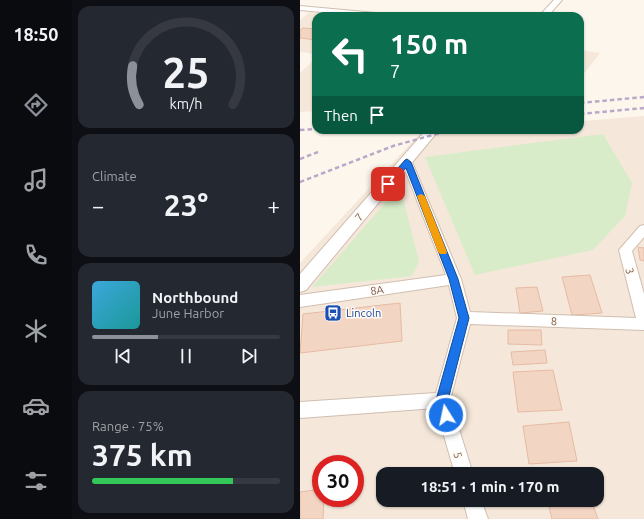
<!DOCTYPE html>
<meta charset="utf-8">
<style>
:root{--surface:#171b24;--page:#242831;--text:#f1f3f6;--muted:#9ea1a6;--line:#363941;--accent:#8c9099}
body{margin:0;font-family:Ubuntu,sans-serif;background:var(--page);color:var(--text);height:100vh;display:flex;flex-direction:column;font-size:15px;white-space:nowrap}
*{box-sizing:border-box;margin:0}
p{font-size:13px;color:var(--muted)}
.icon{flex:none;width:22px;height:22px;fill:none;stroke:currentColor;stroke-width:2;stroke-linecap:round;stroke-linejoin:round}
.map{position:relative;flex:1;overflow:hidden}
.side{display:flex;flex-direction:column;gap:6px;padding:6px;background:#0d0f14;width:228px}
.side>*{flex:none}
.hud{position:absolute;left:12px;top:12px;width:272px;height:122px;border-radius:12px;box-shadow:0 1px 3px #0004;background:#0b6e4f;color:#fff;overflow:hidden}
.speed{position:absolute;left:12px;top:455px;display:flex;gap:8px;font-size:20px;font-weight:700;text-align:center}
.speed>*{display:grid;place-content:center;width:52px;height:52px;border-radius:50%;background:var(--surface);box-shadow:0 1px 3px #0004;line-height:1}
.speed .limit{border:6px solid #d22;background:#fff;color:#111}
.pin{position:absolute;display:grid;place-items:center;width:34px;height:34px;color:#fff;margin:-17px;border-radius:8px;box-shadow:0 2px 6px #0006}
.me{position:absolute;width:44px;margin:-22px;rotate:350deg;stroke-linejoin:round;filter:drop-shadow(0 0 3px #0008)}
.turn{display:flex;align-items:center;gap:14px;height:84px;padding:0 12px;font-size:18px}
.turn .icon{width:52px;height:52px;stroke-width:2.5}
.turn b{display:block;font-size:28px;line-height:34px}
.then{display:flex;align-items:center;height:38px;padding:0 12px;background:#0003;gap:8px;font-size:15px}
.big{font-size:30px;font-weight:700;line-height:1.1}
.side .card{flex:1;display:flex;flex-direction:column;justify-content:center;gap:6px;min-width:0;padding:0 14px;border-radius:12px;background:var(--page)}
.side .dial{align-items:center;gap:0}
.dial svg{height:104px;overflow:visible;fill:none;stroke:var(--line);stroke-width:7;stroke-linecap:round;text-anchor:middle}
.dial text{fill:var(--text);stroke:none}
.song{display:flex;align-items:center;gap:12px}
.cover{width:48px;height:48px;border-radius:6px;background:linear-gradient(135deg,hsl(200 70% 55%),hsl(180 70% 35%))}
.played{height:4px;border-radius:2px;background:linear-gradient(90deg,var(--accent) 35%,var(--line) 35%)}
.keys{display:flex;justify-content:space-around;direction:ltr}
.heat{display:flex;justify-content:space-between;align-items:center;font-size:22px;direction:ltr}
.charge{height:6px;border-radius:3px;background:linear-gradient(90deg,#34c759 75%,var(--line) 0)}
.trip{position:absolute;left:76px;top:467px;width:228px;height:40px;border-radius:12px;background:var(--surface);box-shadow:0 1px 3px #0004;font-weight:700;line-height:40px;text-align:center}
main{display:flex;flex:1;min-height:0}
.menu{display:flex;flex-direction:column;width:72px;justify-content:space-around;align-items:center;background:#090b0e;color:var(--muted)}
.menu .icon{width:28px;height:28px}
.menu .on{color:var(--accent)}
.menu b{font-size:18px;color:var(--text)}
.map>svg:first-child{display:block}
.residential{fill:#f5e8da;fill-rule:evenodd}
.green{fill:#d8ecc9}
.building{fill:#f3d5c3;stroke:#e6bba3}
.lines{fill:none;stroke-linecap:round;stroke-linejoin:round}
.minor-casing{stroke:#d1beb0;stroke-width:2}
.tertiary-casing{stroke:#d1beb0;stroke-width:2}
.minor{fill:#fff;fill-rule:evenodd}
.tertiary{fill:#fff;fill-rule:evenodd}
.rail{stroke:#b9a8c9;stroke-width:2.5;stroke-dasharray:4.5 3;stroke-linecap:butt}
.route{fill:#1a73e8;stroke:#114b97}
.slow{fill:#f59e0b}
.labels{text-anchor:middle;dominant-baseline:central;stroke-width:3;stroke-linejoin:round;paint-order:stroke}
.street-label{font-size:11px;fill:#7a5c4d;stroke:#fffaf3}
.transit-label{font-size:11px;fill:#164399;stroke:#fffaf3;text-anchor:start}
</style>
<main>
<nav class="menu">
<b>18:50</b>
<svg class="icon on" aria-label="directions" viewBox="0 0 24 24"><path d="M12 3l9 9-9 9-9-9zM9 14v-3h6M13 9l2 2-2 2"/></svg>
<svg class="icon" aria-label="music" viewBox="0 0 24 24"><path d="M9 18V5l10-2v13"/><circle cx="6" cy="18" r="3"/><circle cx="16" cy="16" r="3"/></svg>
<svg class="icon" aria-label="phone" viewBox="0 0 24 24"><path d="M5 4h4l2 5-3 2q2 4 5 5l2-3 5 2v4C11 20 4 13 5 4z"/></svg>
<svg class="icon" aria-label="climate" viewBox="0 0 24 24"><path d="M12 3v18M4 7l16 10M4 17L20 7"/></svg>
<svg class="icon" aria-label="car" viewBox="0 0 24 24"><path d="M5 17H2v-5l4-1 3-4h7l3 4 3 1v5h-3M9 17h6M6 11h13"/><circle cx="7" cy="17" r="2"/><circle cx="17" cy="17" r="2"/></svg>
<svg class="icon" aria-label="filters" viewBox="0 0 24 24"><path d="M4 7h16M4 17h16"/><circle cx="9" cy="7" r="2"/><circle cx="15" cy="17" r="2"/></svg>
</nav>
<section class="side">
<div class="card dial"><svg viewBox="0 0 100 80">
<path d="M14 69A42 42 0 1 1 86 69"/>
<path d="M14 69A42 42 0 0 1 9 39" stroke="#8c9099"/>
<text x="50" y="56" font-size="32" font-weight="700">25</text>
<text x="50" y="72" font-size="11">km/h</text>
</svg></div>
<div class="card"><p>Climate</p>
<div class="heat"><a>−</a><b class="big">23°</b><a>+</a></div>
</div>
<div class="card">
<div class="song"><i class="cover"></i><div><b>Northbound</b><p>June Harbor</p></div></div>
<div class="played"></div>
<div class="keys"><svg class="icon" aria-label="previous" viewBox="0 0 24 24"><path d="M18 5L8 12l10 7zM5 5v14"/></svg><svg class="icon" aria-label="pause" viewBox="0 0 24 24"><path d="M8 5v14M16 5v14"/></svg><svg class="icon" aria-label="next" viewBox="0 0 24 24"><path d="M6 5l10 7-10 7zM19 5v14"/></svg></div>
</div>
<div class="card"><p>Range · 75%</p><b class="big">375 km</b><div class="charge"></div></div>
</section>
<div class="map">
<svg width="344" height="519" viewBox="0 0 344 519">
<rect width="100%" height="100%" fill="#fdf6ec"/>
<path class="residential" d="M10,12L47,16H16V54L0,52V20Z
M280,50L300,53L280,79Z
M16,58V111L0,112V73Z
M344,116V519H0V263L123,130H280V118L283,121ZM21,464H55V498H21ZM83,474H297V500H83Z"/>
<path class="green" d="M303,134L332,183L325,216L293,250L175,275L125,157Z
M100,186L119,262L112,276L12,287Z"/>
<path class="building" d="M3,28L16,29V40L0,38V30Z
M338,247L344,248V261L340,260Z
M290,275L302,313L272,315L262,277Z
M237,287L243,311L220,313L216,288Z
M100,303L102,341L0,353L3,314Z
M208,330H241L242,345L208,344Z
M245,350L247,363L213,365L211,352Z
M253,370L262,410L218,412L213,372Z
M269,422L277,461L229,464L223,426Z
M21,489V498H24L23,519H0V492Z
M284,500H291L298,519H252L249,507Z"/>
<g class="lines">
<g class="minor-casing">
<path id="minor" d="M0,6L87,14L90,16H64L0,10Z
M107,159L112,162L161,279L170,312L336,318L319,250L340,226L344,225V237L332,251L344,294V330L170,324L150,400L173,474H155L136,408L0,418V402L136,393L157,318L149,285L0,307V295L146,275L102,162Z
M163,500H181L188,519H168Z"/>
</g>
<g class="tertiary-casing">
<path id="tertiary" d="M254,0H262L248,16H239Z
M126,130H139L6,290L0,292V274Z"/>
</g>
<use href="#minor" class="minor"/>
<use href="#tertiary" class="tertiary"/>
<path class="rail" d="M280,103L344,97
M280,114L344,108
M0,130L16,129
M0,159L18,152
M0,182L93,146L151,130"/>
</g>
<path class="route" d="M107,159L111,162L158,279L169,318L148,400L152,415L150,419L146,421L142,419L136,400L159,318L149,279L106,168L90,186L88,187L84,184L105,160Z"/>
<path class="slow" d="M121,194L125,196L147,252L146,254H140L138,252L117,196Z"/>
<defs>
<g id="bus-square" transform="scale(0.9)"><rect x="-9" y="-9" width="18" height="18" rx="4" fill="#1a4fb4" stroke="#fffaf3"/><path d="M-5-6H5V4H4V6H2V4H-2V6H-4V4H-5ZM-3.5-4V0h7V-4ZM-3.5 1.2v1.5H-2V1.2ZM2 1.2v1.5H3.5V1.2Z" fill="#fff"/></g>
</defs>
<g fill-rule="evenodd">
<use href="#bus-square" x="33" y="313"/>
</g>
<g class="labels">
<g class="street-label">
<text transform="translate(59 217) rotate(-49)">7</text>
<text transform="translate(330 271) rotate(75)">3</text>
<text transform="translate(77 290) rotate(-8)">8A</text>
<text transform="translate(254 321) rotate(2)">8</text>
<text transform="translate(158 455) rotate(73)">5</text>
</g>
<g class="transit-label">
<text x="46" y="313">Lincoln</text>
</g>
</g>
</svg>
<div class="speed"><div class="limit">30</div></div>
<div class="pin" style="left:88px;top:184px;background:#d93025"><svg class="icon" aria-label="arrive" viewBox="0 0 24 24"><path d="M6 21V4h12l-3 4 3 4H6"/></svg></div>
<svg class="me" style="left:146px;top:415px" viewBox="-20 -20 40 40"><circle r="17" fill="#1a73e8" stroke="#fff" stroke-width="3"/><path d="M0-11L8 9 0 5-8 9z" fill="#fff"/></svg>
<div class="trip">18:51 · 1 min · 170 m</div>
<div class="hud">
<div class="turn"><svg class="icon" aria-label="left" viewBox="0 0 24 24"><path d="M17 20v-9H6M10 6l-5 5 5 5"/></svg><div><b>150 m</b>7</div></div>
<div class="then">Then<svg class="icon" aria-label="arrive" viewBox="0 0 24 24"><path d="M6 21V4h12l-3 4 3 4H6"/></svg></div>
</div>
</div>
</main>
